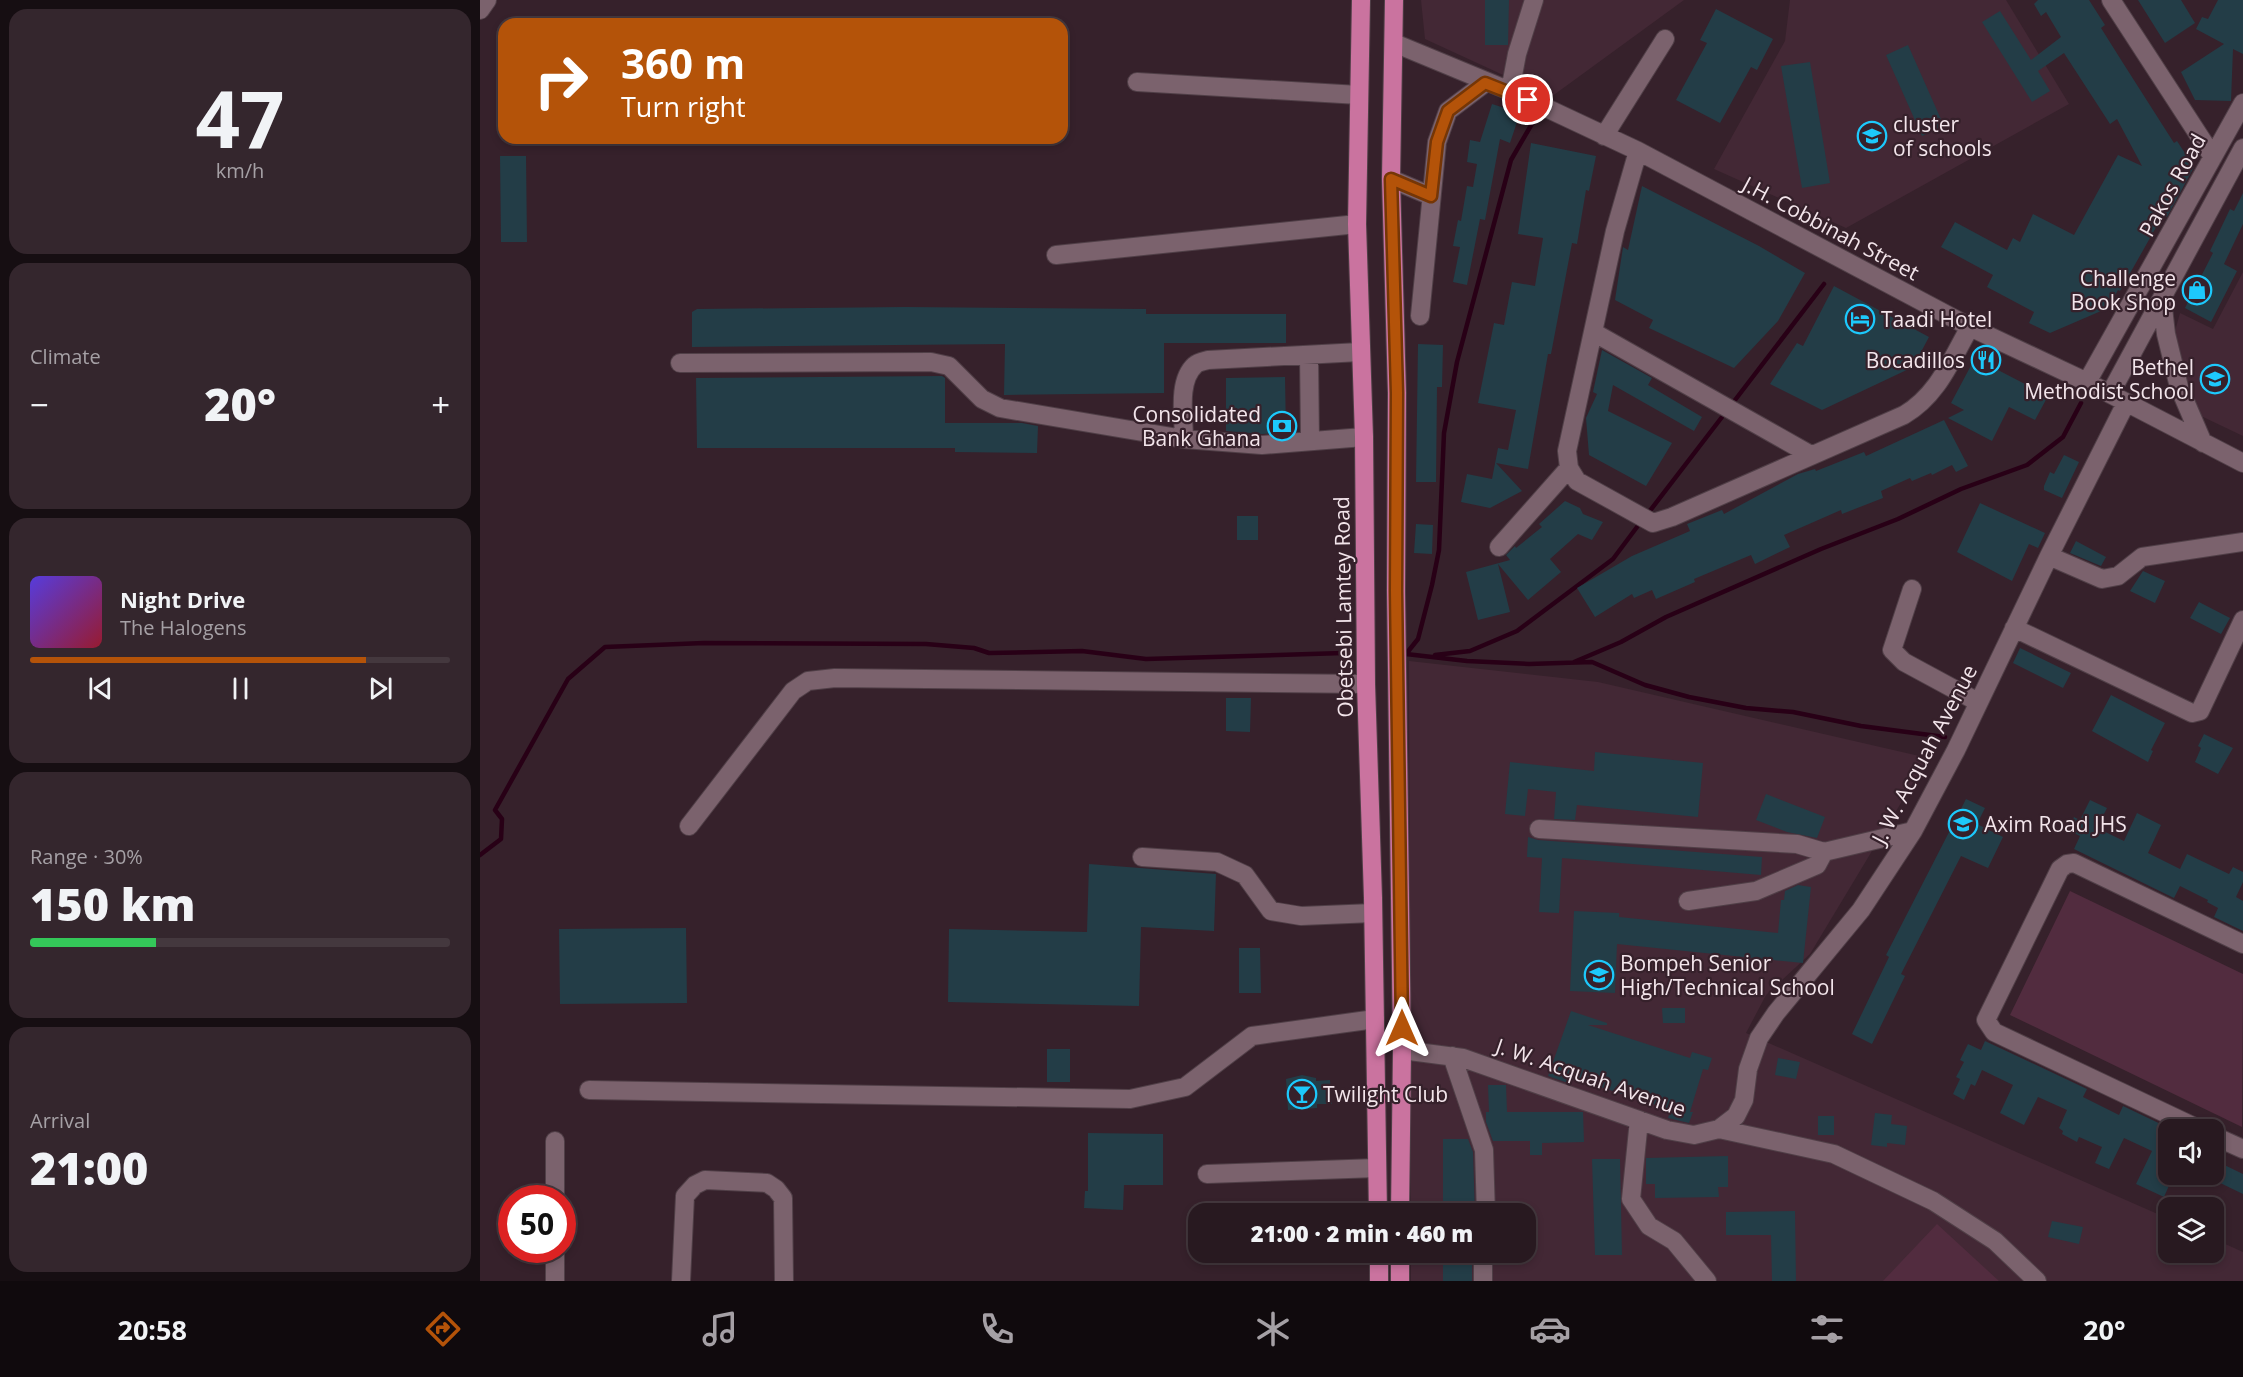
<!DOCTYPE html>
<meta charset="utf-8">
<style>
:root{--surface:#281920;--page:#34262d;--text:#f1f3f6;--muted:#a5a0a5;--line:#44383e;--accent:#b45309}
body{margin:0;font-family:"Open Sans",sans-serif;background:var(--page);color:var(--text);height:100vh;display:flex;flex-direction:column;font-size:22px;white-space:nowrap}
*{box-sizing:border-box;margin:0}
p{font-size:20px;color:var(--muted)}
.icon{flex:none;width:33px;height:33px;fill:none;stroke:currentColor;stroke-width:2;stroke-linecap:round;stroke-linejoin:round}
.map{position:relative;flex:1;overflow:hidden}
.sheet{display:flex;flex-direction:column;gap:9px;padding:9px;background:#160e12;width:480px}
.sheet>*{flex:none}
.top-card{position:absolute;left:18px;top:18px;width:570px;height:126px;border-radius:18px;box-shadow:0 3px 9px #0003,0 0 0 2px var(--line);background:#b45309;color:#fff;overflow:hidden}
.buttons{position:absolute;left:1678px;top:1119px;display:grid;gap:12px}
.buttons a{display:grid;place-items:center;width:66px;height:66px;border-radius:12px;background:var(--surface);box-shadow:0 3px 9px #0003,0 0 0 2px var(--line);font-size:30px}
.speed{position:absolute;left:18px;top:1185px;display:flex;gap:12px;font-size:30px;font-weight:700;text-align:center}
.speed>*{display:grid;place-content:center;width:78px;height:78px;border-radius:50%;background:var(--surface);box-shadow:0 3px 9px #0003,0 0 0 2px var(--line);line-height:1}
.speed .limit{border:9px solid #d22;background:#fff;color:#111}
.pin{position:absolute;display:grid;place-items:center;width:51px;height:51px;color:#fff;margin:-26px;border:3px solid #fff;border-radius:50%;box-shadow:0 2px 6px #0007}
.me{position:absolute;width:66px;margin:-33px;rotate:0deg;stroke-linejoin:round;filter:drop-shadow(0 0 4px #0008)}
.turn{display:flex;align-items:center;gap:21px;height:126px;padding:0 24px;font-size:27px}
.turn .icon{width:78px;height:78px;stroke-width:2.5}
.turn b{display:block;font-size:42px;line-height:51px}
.big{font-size:45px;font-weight:800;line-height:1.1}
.sheet .tile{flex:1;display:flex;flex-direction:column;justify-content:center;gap:9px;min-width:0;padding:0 21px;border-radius:18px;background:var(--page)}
.sheet .dial{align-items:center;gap:0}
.dial b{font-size:78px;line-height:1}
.song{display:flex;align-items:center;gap:18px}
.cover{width:72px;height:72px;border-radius:9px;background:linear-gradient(135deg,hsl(250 70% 55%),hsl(350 70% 35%))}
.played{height:6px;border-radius:3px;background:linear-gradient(90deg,var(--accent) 80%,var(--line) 80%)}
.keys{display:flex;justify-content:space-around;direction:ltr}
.heat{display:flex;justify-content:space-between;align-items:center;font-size:33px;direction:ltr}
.charge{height:9px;border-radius:4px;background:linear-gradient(90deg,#34c759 30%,var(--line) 0)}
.trip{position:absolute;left:708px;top:1203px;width:348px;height:60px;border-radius:18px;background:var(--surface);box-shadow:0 3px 9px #0003,0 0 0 2px var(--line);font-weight:800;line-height:60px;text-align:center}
.tabs{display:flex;height:96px;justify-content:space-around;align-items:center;background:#100a0d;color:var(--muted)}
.tabs .icon{width:42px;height:42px}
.tabs .current{color:var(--accent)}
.tabs b{font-size:27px;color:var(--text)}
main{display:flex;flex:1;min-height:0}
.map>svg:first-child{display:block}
.built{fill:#432835}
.green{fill:#522c3f}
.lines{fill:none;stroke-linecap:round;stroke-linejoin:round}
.stream{stroke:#280016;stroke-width:4.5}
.building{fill:#233d47}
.minor-casing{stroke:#503f47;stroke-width:20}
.major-casing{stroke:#503f47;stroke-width:20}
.minor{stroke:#7b626d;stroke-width:18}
.major{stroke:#ca739f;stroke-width:18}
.route-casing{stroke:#753606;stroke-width:15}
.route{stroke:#b45309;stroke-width:10}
.labels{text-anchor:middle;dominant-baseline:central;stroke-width:4.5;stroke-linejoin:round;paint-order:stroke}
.poi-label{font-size:21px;fill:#f3e5eb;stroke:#36212b;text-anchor:start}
.street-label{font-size:21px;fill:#f3e5eb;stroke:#36212b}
</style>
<main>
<section class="sheet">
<div class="tile dial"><b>47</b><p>km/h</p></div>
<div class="tile"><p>Climate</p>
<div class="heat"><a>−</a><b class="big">20°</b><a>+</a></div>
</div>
<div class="tile">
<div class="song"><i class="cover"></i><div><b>Night Drive</b><p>The Halogens</p></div></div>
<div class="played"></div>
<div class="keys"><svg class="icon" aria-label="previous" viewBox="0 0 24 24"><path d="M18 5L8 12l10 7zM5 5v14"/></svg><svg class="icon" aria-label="pause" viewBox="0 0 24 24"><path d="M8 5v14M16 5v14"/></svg><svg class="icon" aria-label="next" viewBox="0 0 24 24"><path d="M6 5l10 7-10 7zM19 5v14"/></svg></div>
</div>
<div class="tile"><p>Range · 30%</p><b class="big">150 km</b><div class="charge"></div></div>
<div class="tile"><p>Arrival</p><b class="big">21:00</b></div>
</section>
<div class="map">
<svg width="1763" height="1281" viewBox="0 0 1763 1281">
<rect width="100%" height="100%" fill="#36212b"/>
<path class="built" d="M941,0H1204L1071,97L945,39Z
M1310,0H1526L1589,104L1366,228L1234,169L1305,41Z
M1763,272V436L1721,416L1692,342L1700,313L1733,329Z
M929,661L1118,682L1448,758L1330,954L1286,995L1266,1033L1689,1219V1252H1734V1239L1763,1252V1281H931V1253L1046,1252V1214L931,1213Z"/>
<path class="green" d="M1590,891L1763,974L1762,1127L1530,1015Z
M1457,1224L1519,1281H1403Z"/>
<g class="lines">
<path class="stream" d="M1252,404L1344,284
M1169,512L1242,417
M926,654L938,639L952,585L959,550L964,433L977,362L1031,160L1053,122
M926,654L987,661L1049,664L1112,662L1165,685L1209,697L1266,708L1313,712L1381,726L1465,737
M955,655L990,651L1037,631L1133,559L1157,527
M1094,662L1141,642L1186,617L1341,549L1418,519L1481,489L1547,465L1583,437L1601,403
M0,855L21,839L22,819L15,810L88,679L125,647L224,643L446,644L494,648L509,653L602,651L666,659L863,653"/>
</g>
<path class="building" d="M1005,0H1029L1028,45H1005Z
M1558,0H1609L1625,25L1621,28L1643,63L1694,143L1697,141L1714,167L1687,217L1683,215L1640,291L1638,290L1628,308L1570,333L1549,323L1554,312L1507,287L1513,275L1461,247L1475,222L1527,250L1533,238L1540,242L1553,214L1594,235L1638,155L1662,166L1637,119L1630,124L1584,53L1558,71L1570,91L1552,102L1502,22L1520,11L1551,60L1581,37L1566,12L1561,16L1554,4Z
M1658,0H1701L1715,23L1685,43Z
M1738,0H1763V54L1753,49L1751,101L1715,100L1701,72L1744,44L1716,29L1722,17L1728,19Z
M1236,9L1293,39L1277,70L1271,67L1240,123L1196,100L1227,43L1220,40Z
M1428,45L1464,126L1442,136L1406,55Z
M1330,62L1350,183L1322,188L1301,66Z
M1012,104L1040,113L1030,143L1020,139L1005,220L1000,219L987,285L973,282L980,247L973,246L978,220L981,221L987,186L993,187L997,164L987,162L990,140L1000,142Z
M1051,143L1116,156L1109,191L1106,190L1097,244L1092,243L1071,354H1068L1048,469L1016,463L1042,491L1010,508L981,502L987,474L1012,479L1018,448L1028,450L1036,410L998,403L1014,323L1024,325L1032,282L1055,286L1063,238L1038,234Z
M20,156H46L47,242H21Z
M1162,186L1279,246L1325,273L1298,321L1254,368L1169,328L1173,320L1135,300L1143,247L1148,250Z
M1763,193V224L1744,264L1757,271L1731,322L1705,308L1733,253L1730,251L1750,209L1754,211Z
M1354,286L1449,337L1433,367L1342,410L1290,384L1317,343L1323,346Z
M425,307L666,309V314H806V343H684V393L524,395L525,344L212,347V312L217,309Z
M938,344L963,345L962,387H957L956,482H936Z
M1122,350L1172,378L1168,385L1222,417L1214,431L1133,385L1128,411L1192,443L1166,486L1109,455L1106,418L1117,394L1113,392Z
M1495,358L1568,396L1555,420L1529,407L1512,441L1468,418L1484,410L1471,403Z
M462,376L465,378V423H542L558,426L557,453L475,452V448H217L216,378Z
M805,377L806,432L782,434L746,431V378Z
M1464,420L1488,466L1476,472L1472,465L1452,475L1451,473L1432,481L1430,478L1401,491L1403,498L1362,514L1361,510L1304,535L1310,547L1275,564L1271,555L1214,579L1215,582L1176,599L1172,590L1154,598L1152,594L1115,617L1097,588L1152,556L1210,531L1207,524L1242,510L1244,514L1318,474L1335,469L1336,471L1384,452L1386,456Z
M1584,455L1599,462L1582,498L1564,490V486L1570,472L1574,474Z
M1085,501L1100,508L1103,514L1123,522L1112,540L1098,534L1070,559L1081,572L1048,600L1018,564L1030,612L998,620L986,572L1030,560L1026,555L1035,546L1036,548L1062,527L1059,524Z
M1500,503L1565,533L1558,548L1549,544L1532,581L1477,552Z
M757,516H778V540H757Z
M936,524L953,525L952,554L934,553Z
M1596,541L1626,557L1621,566L1590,553Z
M1663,571L1685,581L1675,603L1650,591Z
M1719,602L1750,618L1741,634L1710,618Z
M1540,648L1591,673L1583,688L1533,663Z
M1631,695L1685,723L1671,750L1673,751L1668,762L1612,731Z
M746,698H771L770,732L746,731Z
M1724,734L1753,748L1738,774L1715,762L1721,748L1718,746Z
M1115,752L1223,763L1218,817L1097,805L1095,820L1074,819L1076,792L1048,789L1045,816L1025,814L1030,762L1114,771Z
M1286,794L1345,817L1337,838L1307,832L1276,820Z
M1486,799L1505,808L1497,824L1523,837L1508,868L1481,856L1421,974L1425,976L1392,1044L1372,1034L1409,957L1406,955Z
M1610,800L1627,808L1617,828L1644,841L1657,813L1681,825L1668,853L1700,869L1707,854L1749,874L1753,867L1763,872V882L1756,897L1763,901V931L1734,917L1738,908L1727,902L1728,900L1700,886L1694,898L1594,849L1600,836L1588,830L1594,817L1600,820Z
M1048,837L1058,840L1282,857L1281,875L1082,858L1079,913L1059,912L1062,858L1047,857Z
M609,864L736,874L734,931L661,927L659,1006L468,1002L469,929L607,932Z
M1318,885L1331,887L1323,963L1137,944L1135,993L1090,991L1094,911L1139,913V917L1298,933L1301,900H1304L1305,891Z
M206,928L207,1003L80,1004L79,929Z
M759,948H780L781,993H759Z
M1182,1008H1205V1023H1183Z
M1091,1011L1127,1023V1025H1108L1210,1058L1212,1052L1232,1058L1228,1070L1223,1069L1210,1112H1213L1209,1123L1188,1118L1191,1110L1090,1077L1088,1083L1068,1076Z
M1505,1041L1607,1089L1603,1097L1639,1115L1643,1106L1689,1128V1174H1694L1684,1197L1656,1184L1672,1151L1644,1138L1629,1169L1615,1163L1622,1147L1599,1137L1597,1142L1582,1134L1583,1131L1579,1128L1587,1110L1558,1097L1544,1125L1520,1113L1533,1085L1502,1070L1495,1086L1491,1084L1484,1100L1473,1094L1480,1079L1476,1077L1484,1062L1480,1060L1488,1044L1501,1050Z
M567,1049H590V1082H567Z
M1298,1058L1320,1062L1316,1079L1295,1075Z
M822,1075L836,1078V1081L850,1080L852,1104H837V1108L808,1110L806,1079Z
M1008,1085H1026L1027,1112H1103L1104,1142L1062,1143V1155H1050V1141H1013L1006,1122V1112H1009Z
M1395,1113L1412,1115L1411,1124L1427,1126L1425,1145L1407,1143V1147L1391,1145Z
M1338,1116H1354V1135H1338Z
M608,1133L683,1134V1185H644L643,1210L604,1208L605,1191H608Z
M963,1139H988L993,1152L995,1214H963Z
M1248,1156V1187H1238L1239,1197L1175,1198V1184H1166V1158Z
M1112,1159H1140L1142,1255H1115Z
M1734,1160L1763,1174V1194L1734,1180Z
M1315,1211L1316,1281H1292L1291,1235H1246V1212Z
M1572,1221L1603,1227L1599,1244L1568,1237Z
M963,1252H992V1281H963Z"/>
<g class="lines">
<g class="minor-casing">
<path id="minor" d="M1631,0L1733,157
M0,10L7,0
M914,43L1030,91L1158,151L1490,327L1607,382L1763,463
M657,82L879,95
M1030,91L1037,54L1054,0
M1124,136L1185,39
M1158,151L1135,231L1087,451L1089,468L1097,481L1173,523L1192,517L1424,415C1458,395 1471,360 1490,327
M911,179L951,196
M576,255L877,224
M1682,299L1686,334L1699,387L1723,443
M940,316L957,142L968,111L1005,83
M1113,332L1331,455
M829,355L830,441
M200,363L451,362L469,366L502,399L520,408L704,439L782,445L884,437
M1607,382L1763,103
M1630,394L1763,148
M704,439C704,418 697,381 715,365C718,362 724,361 728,360L880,352
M1019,547L1089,468
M1569,556L1622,579L1638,576L1662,557L1763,542
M1432,589L1412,650L1424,662L1498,702
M1534,628L1712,713L1720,711L1763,620
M209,826L313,691L328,681L355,678L886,684
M1059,829L1317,844L1344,852L1433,831
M662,857L737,862L765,875L791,911L821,916L893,913
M1208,901L1276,891L1337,865L1344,852
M922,1050L983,1058L1187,1130L1214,1135L1239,1129L1256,1116L1264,1100L1268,1069L1279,1038L1296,1013L1381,910L1433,831L1476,750L1569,556L1646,403
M972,1056L1004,1150L1006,1214
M109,1090L650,1099L705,1087L772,1036L895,1019
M1159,1120L1151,1199L1169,1226L1194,1241L1227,1281
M1239,1129L1354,1154L1453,1201L1515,1241L1557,1281
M1721,1130L1514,1032L1506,1020L1580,869L1587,864L1594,863L1763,944
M1734,1136L1763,1149
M75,1141V1198
M727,1174L897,1168
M75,1250V1281
M201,1281L205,1196L215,1185L225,1180L287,1183L296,1189L303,1198L304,1281
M1003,1281V1252"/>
</g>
<g class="major-casing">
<path id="major" d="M881,0L877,224L884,437L886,684L893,898L898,1214
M914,0L911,179L917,393L916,591L922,1050L920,1214
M899,1252V1281
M920,1281V1252"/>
</g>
<use href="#minor" class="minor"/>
<use href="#major" class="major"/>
</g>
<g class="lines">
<g class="route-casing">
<path id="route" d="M922,1028L916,591L917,393L911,179L951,196L957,142L968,111L1005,83L1048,100"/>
</g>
<use href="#route" class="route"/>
</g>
<defs>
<g id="school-ring" transform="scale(1.5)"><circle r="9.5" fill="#36212b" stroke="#1dc9fc" stroke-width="1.5"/><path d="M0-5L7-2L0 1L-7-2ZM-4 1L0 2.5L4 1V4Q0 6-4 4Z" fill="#1dc9fc"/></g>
<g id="shop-ring" transform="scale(1.5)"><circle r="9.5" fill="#36212b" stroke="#1dc9fc" stroke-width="1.5"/><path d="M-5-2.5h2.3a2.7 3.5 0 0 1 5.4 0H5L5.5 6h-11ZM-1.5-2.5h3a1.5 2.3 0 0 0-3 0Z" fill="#1dc9fc"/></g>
<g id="hotel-ring" transform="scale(1.5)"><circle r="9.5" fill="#36212b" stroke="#1dc9fc" stroke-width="1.5"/><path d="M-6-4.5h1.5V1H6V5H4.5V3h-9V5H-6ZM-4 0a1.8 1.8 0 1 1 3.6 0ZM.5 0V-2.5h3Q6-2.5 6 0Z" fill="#1dc9fc"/></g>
<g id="restaurant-ring" transform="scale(1.5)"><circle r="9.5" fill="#36212b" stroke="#1dc9fc" stroke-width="1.5"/><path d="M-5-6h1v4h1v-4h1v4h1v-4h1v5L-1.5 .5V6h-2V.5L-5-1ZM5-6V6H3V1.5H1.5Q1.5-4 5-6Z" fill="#1dc9fc"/></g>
<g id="bank-ring" transform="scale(1.5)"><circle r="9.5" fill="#36212b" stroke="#1dc9fc" stroke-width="1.5"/><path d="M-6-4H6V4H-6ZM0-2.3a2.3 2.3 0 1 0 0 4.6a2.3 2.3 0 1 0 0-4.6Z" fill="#1dc9fc"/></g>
<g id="bar-ring" transform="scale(1.5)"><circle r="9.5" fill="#36212b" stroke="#1dc9fc" stroke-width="1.5"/><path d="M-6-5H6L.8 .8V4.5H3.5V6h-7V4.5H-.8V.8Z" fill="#1dc9fc"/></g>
</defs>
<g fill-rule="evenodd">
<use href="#school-ring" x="1392" y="136"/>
<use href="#shop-ring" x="1717" y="290"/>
<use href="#hotel-ring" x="1380" y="319"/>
<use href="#restaurant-ring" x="1506" y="360"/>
<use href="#school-ring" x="1735" y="379"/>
<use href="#bank-ring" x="802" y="426"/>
<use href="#school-ring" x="1483" y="824"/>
<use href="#school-ring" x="1119" y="975"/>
<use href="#bar-ring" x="822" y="1094"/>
</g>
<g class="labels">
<g class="poi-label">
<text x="1413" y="124">cluster<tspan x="1413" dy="24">of schools</tspan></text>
<text x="1696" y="278" text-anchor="end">Challenge<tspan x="1696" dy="24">Book Shop</tspan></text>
<text x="1401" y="319">Taadi Hotel</text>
<text x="1485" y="360" text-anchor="end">Bocadillos</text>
<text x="1714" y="367" text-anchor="end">Bethel<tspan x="1714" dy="24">Methodist School</tspan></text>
<text x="781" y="414" text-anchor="end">Consolidated<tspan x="781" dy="24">Bank Ghana</tspan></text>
<text x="1504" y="824">Axim Road JHS</text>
<text x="1140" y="963">Bompeh Senior<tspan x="1140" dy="24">High/Technical School</tspan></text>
<text x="843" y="1094">Twilight Club</text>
</g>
<g class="street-label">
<text transform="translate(1692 185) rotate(-61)">Pakos Road</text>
<text transform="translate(1351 228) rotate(28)">J.H. Cobbinah Street</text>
<text transform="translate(863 607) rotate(-91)">Obetsebi Lamtey Road</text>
<text transform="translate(1444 754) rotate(-62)">J. W. Acquah Avenue</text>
<text transform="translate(1111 1077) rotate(19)">J. W. Acquah Avenue</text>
</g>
</g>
</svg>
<div class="buttons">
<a><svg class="icon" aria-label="sound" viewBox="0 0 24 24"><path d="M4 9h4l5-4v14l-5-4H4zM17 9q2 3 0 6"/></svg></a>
<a><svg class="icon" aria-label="layers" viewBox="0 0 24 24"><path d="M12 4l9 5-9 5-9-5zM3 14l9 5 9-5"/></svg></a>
</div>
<div class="speed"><div class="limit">50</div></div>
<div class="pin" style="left:1048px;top:100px;background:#d93025"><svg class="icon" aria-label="arrive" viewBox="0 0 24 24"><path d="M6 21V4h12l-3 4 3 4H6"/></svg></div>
<svg class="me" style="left:922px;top:1028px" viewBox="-20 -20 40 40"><path d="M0-17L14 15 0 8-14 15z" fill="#b45309" stroke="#fff" stroke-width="4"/></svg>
<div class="trip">21:00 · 2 min · 460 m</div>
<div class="top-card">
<div class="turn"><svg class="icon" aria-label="right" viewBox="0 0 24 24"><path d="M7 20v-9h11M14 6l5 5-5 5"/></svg><div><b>360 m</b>Turn right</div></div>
</div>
</div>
</main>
<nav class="tabs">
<b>20:58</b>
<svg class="icon current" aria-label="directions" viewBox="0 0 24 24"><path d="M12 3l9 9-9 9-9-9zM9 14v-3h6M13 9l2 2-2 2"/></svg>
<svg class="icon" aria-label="music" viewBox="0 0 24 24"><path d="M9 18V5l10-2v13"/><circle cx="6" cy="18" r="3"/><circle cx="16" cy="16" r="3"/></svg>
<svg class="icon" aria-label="phone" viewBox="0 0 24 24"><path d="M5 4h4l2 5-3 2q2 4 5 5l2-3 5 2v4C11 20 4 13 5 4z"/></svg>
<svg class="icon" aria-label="climate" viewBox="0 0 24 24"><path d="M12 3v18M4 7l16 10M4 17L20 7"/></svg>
<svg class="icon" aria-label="car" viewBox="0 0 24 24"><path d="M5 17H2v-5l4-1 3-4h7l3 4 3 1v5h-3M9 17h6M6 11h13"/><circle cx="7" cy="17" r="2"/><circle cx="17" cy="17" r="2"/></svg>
<svg class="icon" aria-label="filters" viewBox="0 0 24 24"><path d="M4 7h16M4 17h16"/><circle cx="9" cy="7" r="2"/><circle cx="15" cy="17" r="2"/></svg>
<b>20°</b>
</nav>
